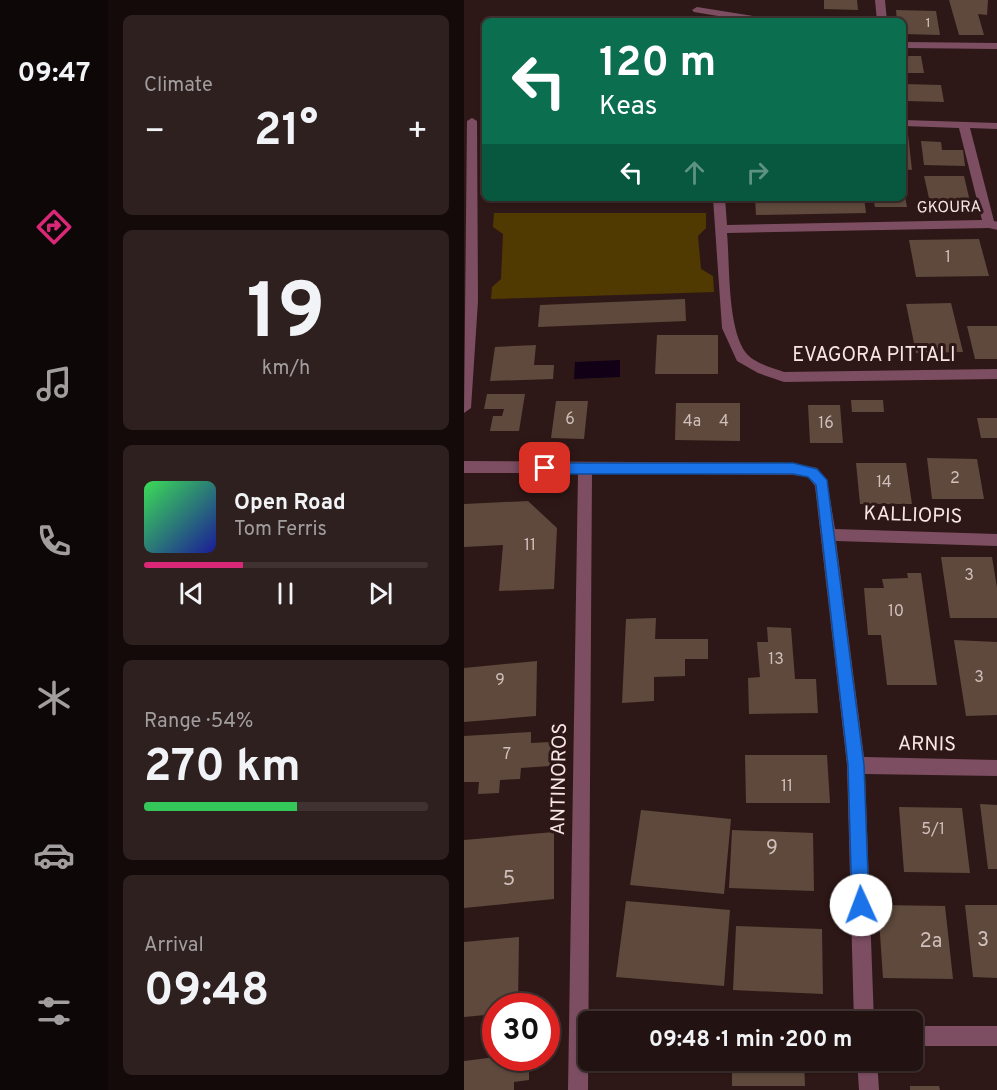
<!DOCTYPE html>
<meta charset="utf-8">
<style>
:root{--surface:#221211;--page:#2e201f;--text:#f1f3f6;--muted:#a29e9f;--line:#3f3231;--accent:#db2777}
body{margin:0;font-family:Overpass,sans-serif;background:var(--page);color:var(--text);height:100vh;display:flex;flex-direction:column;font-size:22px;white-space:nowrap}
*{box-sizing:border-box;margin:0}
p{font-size:20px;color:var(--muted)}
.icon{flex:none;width:33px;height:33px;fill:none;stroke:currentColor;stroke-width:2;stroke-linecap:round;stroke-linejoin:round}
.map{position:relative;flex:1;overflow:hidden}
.side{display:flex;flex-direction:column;gap:15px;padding:15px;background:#130a09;width:356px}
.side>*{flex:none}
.guide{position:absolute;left:18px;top:18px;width:424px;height:183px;border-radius:9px;box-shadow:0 2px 4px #0004,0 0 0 2px var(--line);background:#0b6e4f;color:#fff;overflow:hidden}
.speed{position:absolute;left:18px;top:993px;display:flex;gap:12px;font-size:30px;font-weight:700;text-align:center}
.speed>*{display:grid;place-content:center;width:78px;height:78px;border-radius:50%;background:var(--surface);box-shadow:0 2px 4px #0004,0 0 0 2px var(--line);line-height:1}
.speed .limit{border:9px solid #d22;background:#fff;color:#111}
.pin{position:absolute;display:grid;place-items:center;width:51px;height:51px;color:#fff;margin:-26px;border-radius:12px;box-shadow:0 3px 9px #0006}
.me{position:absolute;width:66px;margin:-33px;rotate:358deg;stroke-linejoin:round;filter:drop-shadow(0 0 4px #0008)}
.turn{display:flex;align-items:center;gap:21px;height:126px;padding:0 18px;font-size:27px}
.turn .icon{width:78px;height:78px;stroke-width:2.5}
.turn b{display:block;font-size:42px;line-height:51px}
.lanes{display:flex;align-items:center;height:57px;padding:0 18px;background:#0003;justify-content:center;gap:30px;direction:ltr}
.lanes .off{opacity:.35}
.big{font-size:45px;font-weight:700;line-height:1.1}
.side .tile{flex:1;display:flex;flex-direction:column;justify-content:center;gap:9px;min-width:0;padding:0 21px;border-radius:9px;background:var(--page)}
.side .dial{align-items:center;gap:0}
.dial b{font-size:78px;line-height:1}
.song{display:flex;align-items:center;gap:18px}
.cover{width:72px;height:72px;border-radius:9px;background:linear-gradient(135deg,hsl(130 70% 55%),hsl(240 70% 35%))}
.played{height:6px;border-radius:3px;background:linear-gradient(90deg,var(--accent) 35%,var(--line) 35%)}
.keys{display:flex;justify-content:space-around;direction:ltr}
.heat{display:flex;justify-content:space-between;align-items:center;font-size:33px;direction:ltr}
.charge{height:9px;border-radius:4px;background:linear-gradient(90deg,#34c759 54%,var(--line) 0)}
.trip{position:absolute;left:114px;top:1011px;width:345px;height:60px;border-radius:9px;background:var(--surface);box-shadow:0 2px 4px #0004,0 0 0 2px var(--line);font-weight:700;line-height:60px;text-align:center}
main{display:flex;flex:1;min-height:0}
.menu{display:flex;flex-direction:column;width:108px;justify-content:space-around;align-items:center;background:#0e0707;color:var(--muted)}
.menu .icon{width:42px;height:42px}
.menu .current{color:var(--accent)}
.menu b{font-size:27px;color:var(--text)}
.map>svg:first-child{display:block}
.green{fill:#503a01}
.water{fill:#120017}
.building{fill:#5e493c}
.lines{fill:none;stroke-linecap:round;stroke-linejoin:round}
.minor{fill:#7d4e62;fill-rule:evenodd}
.route{fill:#1a73e8;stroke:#114b97;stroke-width:1.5}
.labels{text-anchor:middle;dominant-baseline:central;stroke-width:6;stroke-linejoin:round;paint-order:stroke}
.far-number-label{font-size:14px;fill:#d0bfbb}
.far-street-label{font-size:16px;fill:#f6e6e5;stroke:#2e1817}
.number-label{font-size:16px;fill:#d0bfbb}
.street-label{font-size:20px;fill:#f6e6e5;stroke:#2e1817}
.near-number-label{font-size:20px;fill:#d0bfbb}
</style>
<main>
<nav class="menu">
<b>09:47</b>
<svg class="icon current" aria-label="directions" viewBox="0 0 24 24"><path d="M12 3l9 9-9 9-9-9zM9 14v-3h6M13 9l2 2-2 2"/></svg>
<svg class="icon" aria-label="music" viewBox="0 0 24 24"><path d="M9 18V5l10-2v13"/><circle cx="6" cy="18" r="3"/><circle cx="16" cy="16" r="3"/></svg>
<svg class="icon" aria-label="phone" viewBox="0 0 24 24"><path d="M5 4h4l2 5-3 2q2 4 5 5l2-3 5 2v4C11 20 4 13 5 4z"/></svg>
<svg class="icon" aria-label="climate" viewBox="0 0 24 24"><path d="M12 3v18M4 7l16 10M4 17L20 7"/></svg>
<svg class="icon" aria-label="car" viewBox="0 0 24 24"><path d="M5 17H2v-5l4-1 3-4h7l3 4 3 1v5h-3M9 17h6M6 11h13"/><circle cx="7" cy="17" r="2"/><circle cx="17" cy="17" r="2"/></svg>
<svg class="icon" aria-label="filters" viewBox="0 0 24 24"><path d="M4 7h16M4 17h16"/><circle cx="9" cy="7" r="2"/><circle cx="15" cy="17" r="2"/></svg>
</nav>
<section class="side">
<div class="tile"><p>Climate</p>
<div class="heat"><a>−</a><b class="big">21°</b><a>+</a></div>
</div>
<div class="tile dial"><b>19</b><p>km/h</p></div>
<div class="tile">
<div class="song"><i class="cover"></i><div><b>Open Road</b><p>Tom Ferris</p></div></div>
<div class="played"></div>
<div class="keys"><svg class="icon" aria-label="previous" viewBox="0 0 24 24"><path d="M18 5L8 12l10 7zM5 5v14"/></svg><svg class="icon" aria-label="pause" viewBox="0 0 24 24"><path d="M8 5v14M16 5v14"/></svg><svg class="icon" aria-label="next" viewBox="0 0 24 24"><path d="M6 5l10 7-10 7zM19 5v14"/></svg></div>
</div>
<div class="tile"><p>Range · 54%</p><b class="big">270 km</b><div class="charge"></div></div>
<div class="tile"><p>Arrival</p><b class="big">09:48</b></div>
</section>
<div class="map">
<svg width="534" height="1090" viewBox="0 0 534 1090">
<rect width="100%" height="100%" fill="#2e1817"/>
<path class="green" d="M30,213H242V228L234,236L237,269L249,276L250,292L27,299L28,287L37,279L39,234L29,227Z"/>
<path class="water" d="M156,360V377L110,379L111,362Z"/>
<path class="building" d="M360,0H393L394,10L360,9Z
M485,0H524L523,15L514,14L520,35H495Z
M432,10L472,11L476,35L440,34V21H433Z
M367,16L394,17L395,21H368Z
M445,56H457L460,73H441L440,59Z
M440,84L477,85L480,102L443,101Z
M440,134H444L448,170L440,169Z
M457,141L477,142L478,150H499L501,166L460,165Z
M460,176H500L507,206L467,207Z
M440,192L443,207H411L409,198H440Z
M291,198H400L402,213L292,215Z
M515,239L525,276L452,277L445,240Z
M221,299L222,321L74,327L76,305Z
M487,303L499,352L452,353L442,304Z
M503,326H534V359H511Z
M193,335H254V374H191Z
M72,345L70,365H90L89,379L26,381L31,347Z
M23,394H61L55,431H26L29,416H38L40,409H20Z
M387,400H419L420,412H388Z
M92,401H124L120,439L87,438Z
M212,403H276V441L211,440Z
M344,405H376L379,443H346Z
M513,418H534V438H517Z
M463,458L513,459L520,499H468Z
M392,463H442L448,504H396Z
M64,501L93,528L90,589L35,591L39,545L0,547V504Z
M477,557H528L534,594V618H486Z
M443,573H457L473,685H423L417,635H404L400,588H420L418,579L444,578Z
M192,618L191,639H244V659H221V676L190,677V701L158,703L162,619Z
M303,627L327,628L331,679H352L354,713L285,714L284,678L296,677L293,642H304Z
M490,640L534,642V715L502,716Z
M73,661L72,716L0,722V668Z
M67,732V743L87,742L86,766L57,768L56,779L36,780L35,793L14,794L15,782H0V736Z
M281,755H363L366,803H282Z
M516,804L534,805V869H524Z
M435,807L498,808L506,873L440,872Z
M177,810L267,819L260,894L166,885Z
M268,830L349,833L350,891L265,888Z
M90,832V899L0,908V840Z
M162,901L266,910L260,986L152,977Z
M414,905L481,906L489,979L419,978Z
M501,905H534V978L509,977Z
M272,926L358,929L359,994L269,990Z
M55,937L54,1006H32V1014L0,1017V942Z
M32,1057L65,1058V1080L50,1082V1090H0V1061Z
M268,1060H340L341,1086H268Z
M446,1086H475L476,1090H446Z"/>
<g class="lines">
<path class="minor" d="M411,0H421L423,21H413Z
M233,7L302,18L307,21H284L230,12L228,10Z
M440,42L534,43V49L440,48Z
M21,114V124L16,123V117Z
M8,118L13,121L14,301L7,408L0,413L3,121Z
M440,120L534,123V129L506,128L530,221L534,222V230L525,228L263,233C266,265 263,328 282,353C290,363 309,368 320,372L534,369V379L320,382L294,373L273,361L258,328L249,198H261L263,225L518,220L495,128L440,126Z
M0,461L329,463L353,468L363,480L371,529L534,534V546L372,541L400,757L534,760V776L401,774L410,1022H390L383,765L351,486L344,477L329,475L128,473L124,1090H104L114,473H0Z
M448,1026H534V1046H448Z
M393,1060H413L415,1090H395Z"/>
</g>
<path class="route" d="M81,463H329L353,469L363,480L400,765L405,905L403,911L397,914L391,911L388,905L384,765L352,485L344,477L329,474H81L74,468Z"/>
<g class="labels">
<g class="far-number-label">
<text x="464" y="23">1</text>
</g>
<g class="far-street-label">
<text transform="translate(485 208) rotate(-1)">GKOURA</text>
</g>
<g class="number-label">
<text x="484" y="258">1</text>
<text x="106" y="420">6</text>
<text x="228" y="422">4a</text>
<text x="260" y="422">4</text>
<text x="362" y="424">16</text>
<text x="491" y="479">2</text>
<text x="420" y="483">14</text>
<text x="66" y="546">11</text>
<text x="505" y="576">3</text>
<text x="432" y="612">10</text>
<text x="312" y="660">13</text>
<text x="515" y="678">3</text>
<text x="36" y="681">9</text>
<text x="43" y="755">7</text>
<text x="323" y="787">11</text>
<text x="469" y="830">5/1</text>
</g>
<g class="street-label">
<text x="410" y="356">EVAGORA PITTALI</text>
<text transform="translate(449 516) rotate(2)">KALLIOPIS</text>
<text transform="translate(463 745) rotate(1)">ARNIS</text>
<text transform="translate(96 779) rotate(-89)">ANTINOROS</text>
</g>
<g class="near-number-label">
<text x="308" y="849">9</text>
<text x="45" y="880">5</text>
<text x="519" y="941">3</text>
<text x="467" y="942">2a</text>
</g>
</g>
</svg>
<div class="speed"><div class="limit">30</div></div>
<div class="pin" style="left:81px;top:468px;background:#d93025"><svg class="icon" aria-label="arrive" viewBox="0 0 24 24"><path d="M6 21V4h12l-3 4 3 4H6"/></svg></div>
<svg class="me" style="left:397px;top:905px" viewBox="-20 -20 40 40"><circle r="19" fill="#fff"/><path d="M0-13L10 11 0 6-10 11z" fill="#1a73e8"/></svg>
<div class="trip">09:48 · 1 min · 200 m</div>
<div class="guide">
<div class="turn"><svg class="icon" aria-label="left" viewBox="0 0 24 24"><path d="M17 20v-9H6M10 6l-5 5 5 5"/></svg><div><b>120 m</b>Keas</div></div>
<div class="lanes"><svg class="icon" aria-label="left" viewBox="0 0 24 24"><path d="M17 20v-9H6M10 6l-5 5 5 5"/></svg><svg class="icon off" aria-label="ahead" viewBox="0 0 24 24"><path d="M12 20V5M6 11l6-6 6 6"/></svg><svg class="icon off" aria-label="right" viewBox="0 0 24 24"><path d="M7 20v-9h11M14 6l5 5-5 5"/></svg></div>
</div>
</div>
</main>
